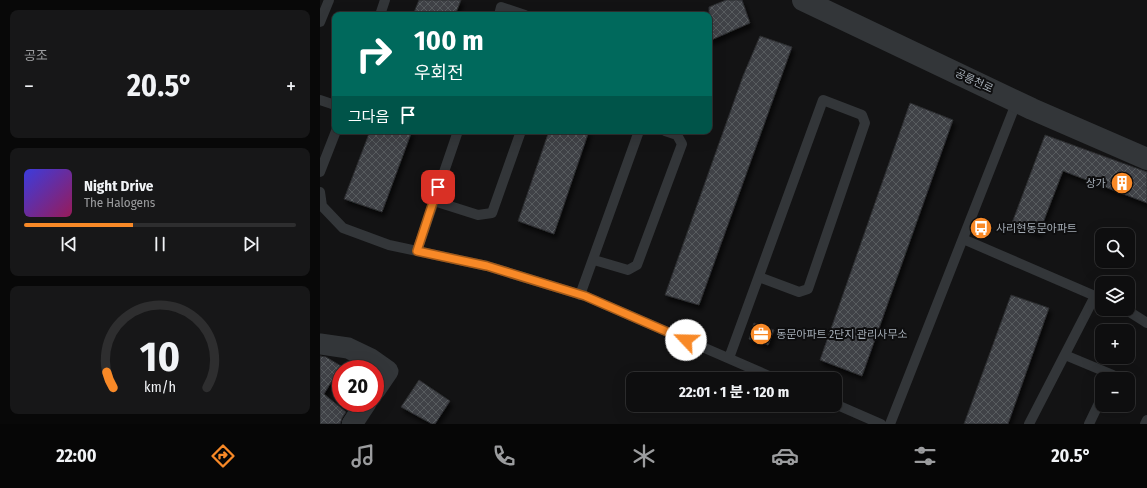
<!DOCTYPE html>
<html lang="ko">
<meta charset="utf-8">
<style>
:root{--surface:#0e0e0f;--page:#171718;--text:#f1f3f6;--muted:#9b9c9e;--line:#2e2e2f;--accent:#f88927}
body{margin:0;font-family:"Fira Sans Condensed","Noto Sans KR",sans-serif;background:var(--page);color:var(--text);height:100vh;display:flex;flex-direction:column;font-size:15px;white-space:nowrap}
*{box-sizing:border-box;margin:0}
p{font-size:13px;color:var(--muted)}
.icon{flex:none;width:22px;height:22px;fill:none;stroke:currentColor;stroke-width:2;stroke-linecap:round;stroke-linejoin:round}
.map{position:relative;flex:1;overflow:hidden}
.drawer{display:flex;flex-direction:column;gap:10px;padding:10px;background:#080808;width:320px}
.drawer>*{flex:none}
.guide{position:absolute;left:12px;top:12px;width:380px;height:122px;border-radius:8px;box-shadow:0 4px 16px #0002,0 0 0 1px var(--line);background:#00695c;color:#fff;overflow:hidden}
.fabs{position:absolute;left:775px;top:228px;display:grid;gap:8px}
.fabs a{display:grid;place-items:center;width:40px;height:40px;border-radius:8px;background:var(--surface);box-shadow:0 4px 16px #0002,0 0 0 1px var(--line);font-size:20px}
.speed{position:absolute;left:12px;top:360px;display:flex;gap:8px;font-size:20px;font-weight:700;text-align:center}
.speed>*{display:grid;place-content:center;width:52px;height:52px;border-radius:50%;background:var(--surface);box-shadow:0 4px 16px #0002,0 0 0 1px var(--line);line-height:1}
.speed .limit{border:6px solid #d22;background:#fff;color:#111}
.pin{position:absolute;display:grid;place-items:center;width:34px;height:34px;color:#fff;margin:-17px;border-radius:8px;box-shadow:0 2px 6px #0006}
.me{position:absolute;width:44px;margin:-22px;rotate:294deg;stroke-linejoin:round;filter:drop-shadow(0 0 3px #0008)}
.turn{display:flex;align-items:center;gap:14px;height:84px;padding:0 16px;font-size:18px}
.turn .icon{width:52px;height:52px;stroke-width:2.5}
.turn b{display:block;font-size:28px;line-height:34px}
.then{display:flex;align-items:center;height:38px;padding:0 16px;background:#0003;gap:8px;font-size:15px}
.big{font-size:30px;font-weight:700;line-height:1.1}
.drawer .card{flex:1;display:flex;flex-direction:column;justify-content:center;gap:6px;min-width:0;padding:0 14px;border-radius:8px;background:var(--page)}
.drawer .dial{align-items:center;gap:0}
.dial svg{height:104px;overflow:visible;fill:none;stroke:var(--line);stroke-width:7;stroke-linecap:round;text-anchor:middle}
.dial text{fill:var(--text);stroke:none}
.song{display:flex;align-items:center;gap:12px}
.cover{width:48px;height:48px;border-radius:6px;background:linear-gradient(135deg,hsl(240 70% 55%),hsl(330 70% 35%))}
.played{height:4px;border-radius:2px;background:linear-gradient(90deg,var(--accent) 40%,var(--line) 40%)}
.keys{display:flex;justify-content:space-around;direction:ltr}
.heat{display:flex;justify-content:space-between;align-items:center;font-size:22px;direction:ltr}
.trip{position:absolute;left:306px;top:372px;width:216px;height:40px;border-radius:8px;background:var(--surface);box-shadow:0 4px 16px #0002,0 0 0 1px var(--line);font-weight:700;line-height:40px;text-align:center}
.dock{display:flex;height:64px;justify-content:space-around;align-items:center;background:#060606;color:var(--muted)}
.dock .icon{width:28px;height:28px}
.dock .selected{color:var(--accent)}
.dock b{font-size:18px;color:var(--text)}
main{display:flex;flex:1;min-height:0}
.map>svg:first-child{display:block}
.building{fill:url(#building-cross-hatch);stroke:#2c2d30;filter:url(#shadow)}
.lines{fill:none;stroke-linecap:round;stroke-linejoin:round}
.service{stroke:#333639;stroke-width:10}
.minor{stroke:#333639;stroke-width:21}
.tertiary{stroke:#333639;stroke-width:22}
.route-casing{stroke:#a15919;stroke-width:10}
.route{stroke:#f88927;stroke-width:7}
.labels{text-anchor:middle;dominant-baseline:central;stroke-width:4;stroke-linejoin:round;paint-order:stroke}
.street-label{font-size:11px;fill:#a4acb5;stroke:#0e0e0f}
.poi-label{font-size:11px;fill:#a4acb5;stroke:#0e0e0f;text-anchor:start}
</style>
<main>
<section class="drawer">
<div class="card"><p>공조</p>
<div class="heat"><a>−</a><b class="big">20.5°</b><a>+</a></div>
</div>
<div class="card">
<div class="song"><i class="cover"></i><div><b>Night Drive</b><p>The Halogens</p></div></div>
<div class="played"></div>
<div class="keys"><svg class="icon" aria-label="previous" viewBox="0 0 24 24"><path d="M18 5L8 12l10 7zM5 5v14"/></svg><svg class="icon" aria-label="pause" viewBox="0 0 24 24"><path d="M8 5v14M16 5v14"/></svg><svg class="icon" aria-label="next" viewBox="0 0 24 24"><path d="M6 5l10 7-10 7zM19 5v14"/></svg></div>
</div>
<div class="card dial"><svg viewBox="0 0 100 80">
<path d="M14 69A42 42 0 1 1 86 69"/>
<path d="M14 69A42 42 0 0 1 9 57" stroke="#f88927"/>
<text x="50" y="56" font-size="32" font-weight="700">10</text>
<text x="50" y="72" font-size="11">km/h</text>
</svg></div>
</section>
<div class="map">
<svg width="827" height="424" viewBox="0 0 827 424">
<defs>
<pattern id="building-cross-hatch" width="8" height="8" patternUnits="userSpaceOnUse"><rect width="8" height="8" fill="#414347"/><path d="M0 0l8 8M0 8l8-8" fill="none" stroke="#595b5f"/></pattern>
<filter id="shadow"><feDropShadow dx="2.5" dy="4.5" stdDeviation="2" flood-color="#0009"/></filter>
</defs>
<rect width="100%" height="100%" fill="#131314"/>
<path class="building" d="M99,0H141L135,15H93Z
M406,0H422L430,23L389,41V7Z
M440,36L472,47L379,305L345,295L423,76Z
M590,103L633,120L542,376L500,360Z
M50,131H92L62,212L24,199Z
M229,131H269L234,234L198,221Z
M725,135L827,172V203L743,171L719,233L692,223Z
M691,295L729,308L688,424H644Z
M434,323L454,330L448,345L429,339Z
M0,356L6,357L21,366L4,394L26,412L22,418L20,424H0Z
M99,380L130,401L115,424H112L81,407Z"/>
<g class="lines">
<path class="service" d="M60,15L65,0
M179,15L181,7L205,15
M0,22L9,0
M0,100L15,105
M0,172L16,131
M0,192L2,206L23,228L69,245L167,266L265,296L456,379
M114,201L158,215L172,213L201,131
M643,239L782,299
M97,251L138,131
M274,260L308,270L317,265L362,144L357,135L345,131
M260,295L319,131
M805,309L827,323
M745,355L793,375L791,379
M409,358L503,100L542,115L545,123L488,289L479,292L439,277
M515,404L561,424
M570,424L697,101
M709,424L775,296
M769,424L782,397
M825,424L827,420"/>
<path class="minor" d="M0,344L28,348L51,359L68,371L55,390
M32,424L46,403"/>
<path class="tertiary" d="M483,0L712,109L827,159"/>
</g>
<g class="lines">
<g class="route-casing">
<path id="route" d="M118,187L97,251L167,266L265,296L366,340"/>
</g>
<use href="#route" class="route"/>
</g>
<defs>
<g id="building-disc" transform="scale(1.15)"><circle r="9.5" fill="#f88927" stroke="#0e0e0f"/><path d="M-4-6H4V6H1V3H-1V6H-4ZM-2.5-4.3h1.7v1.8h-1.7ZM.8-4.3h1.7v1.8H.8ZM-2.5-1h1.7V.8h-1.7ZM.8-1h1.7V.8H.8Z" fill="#fff"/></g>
<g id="bus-disc" transform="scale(1.15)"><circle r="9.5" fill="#f88927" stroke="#0e0e0f"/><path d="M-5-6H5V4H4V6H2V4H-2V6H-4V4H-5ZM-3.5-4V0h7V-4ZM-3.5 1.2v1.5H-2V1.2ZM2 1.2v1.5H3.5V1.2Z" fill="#fff"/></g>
<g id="office-disc" transform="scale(1.15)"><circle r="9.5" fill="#f88927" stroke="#0e0e0f"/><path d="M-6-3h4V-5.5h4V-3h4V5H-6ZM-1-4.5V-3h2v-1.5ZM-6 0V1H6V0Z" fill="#fff"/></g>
</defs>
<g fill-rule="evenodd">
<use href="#building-disc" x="802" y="183"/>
<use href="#bus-disc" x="661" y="228"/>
<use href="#office-disc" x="441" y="334"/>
</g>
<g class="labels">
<g class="street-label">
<text transform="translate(654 81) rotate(25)">공릉천로</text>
</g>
<g class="poi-label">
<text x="786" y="183" text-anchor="end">상가</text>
<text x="676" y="228">사리현동문아파트</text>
<text x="456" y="334">동문아파트 2단지 관리사무소</text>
</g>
</g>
</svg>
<div class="fabs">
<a><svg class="icon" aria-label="search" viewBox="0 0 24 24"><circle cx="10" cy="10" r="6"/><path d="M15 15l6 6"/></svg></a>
<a><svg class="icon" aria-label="layers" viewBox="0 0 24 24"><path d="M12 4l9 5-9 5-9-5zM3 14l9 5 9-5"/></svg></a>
<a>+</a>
<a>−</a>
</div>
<div class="speed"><div class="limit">20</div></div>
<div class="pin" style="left:118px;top:187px;background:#d93025"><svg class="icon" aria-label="arrive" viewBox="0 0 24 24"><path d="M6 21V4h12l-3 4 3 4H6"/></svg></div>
<svg class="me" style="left:366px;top:340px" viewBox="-20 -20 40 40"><circle r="19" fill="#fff"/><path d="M0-13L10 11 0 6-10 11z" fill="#f88927"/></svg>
<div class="trip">22:01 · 1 분 · 120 m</div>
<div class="guide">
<div class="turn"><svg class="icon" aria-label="right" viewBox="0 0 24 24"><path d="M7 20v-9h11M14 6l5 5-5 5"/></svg><div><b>100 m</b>우회전</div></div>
<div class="then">그다음<svg class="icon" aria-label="arrive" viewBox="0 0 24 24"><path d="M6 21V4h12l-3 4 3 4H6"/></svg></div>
</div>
</div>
</main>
<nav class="dock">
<b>22:00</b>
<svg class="icon selected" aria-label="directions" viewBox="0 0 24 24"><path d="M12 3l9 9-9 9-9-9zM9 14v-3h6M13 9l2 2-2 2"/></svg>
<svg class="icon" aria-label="music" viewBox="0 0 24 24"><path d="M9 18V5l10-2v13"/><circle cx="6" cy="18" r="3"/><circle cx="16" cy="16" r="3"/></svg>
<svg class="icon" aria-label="phone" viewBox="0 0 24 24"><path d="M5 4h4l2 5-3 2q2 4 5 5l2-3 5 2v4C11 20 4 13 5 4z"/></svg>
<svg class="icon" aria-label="climate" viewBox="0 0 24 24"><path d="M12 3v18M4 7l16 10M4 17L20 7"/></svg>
<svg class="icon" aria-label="car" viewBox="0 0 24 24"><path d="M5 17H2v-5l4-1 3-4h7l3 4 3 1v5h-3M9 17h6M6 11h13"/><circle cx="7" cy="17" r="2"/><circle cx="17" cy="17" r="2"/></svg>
<svg class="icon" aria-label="filters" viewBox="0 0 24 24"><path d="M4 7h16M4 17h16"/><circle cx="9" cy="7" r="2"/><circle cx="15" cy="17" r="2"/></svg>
<b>20.5°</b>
</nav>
